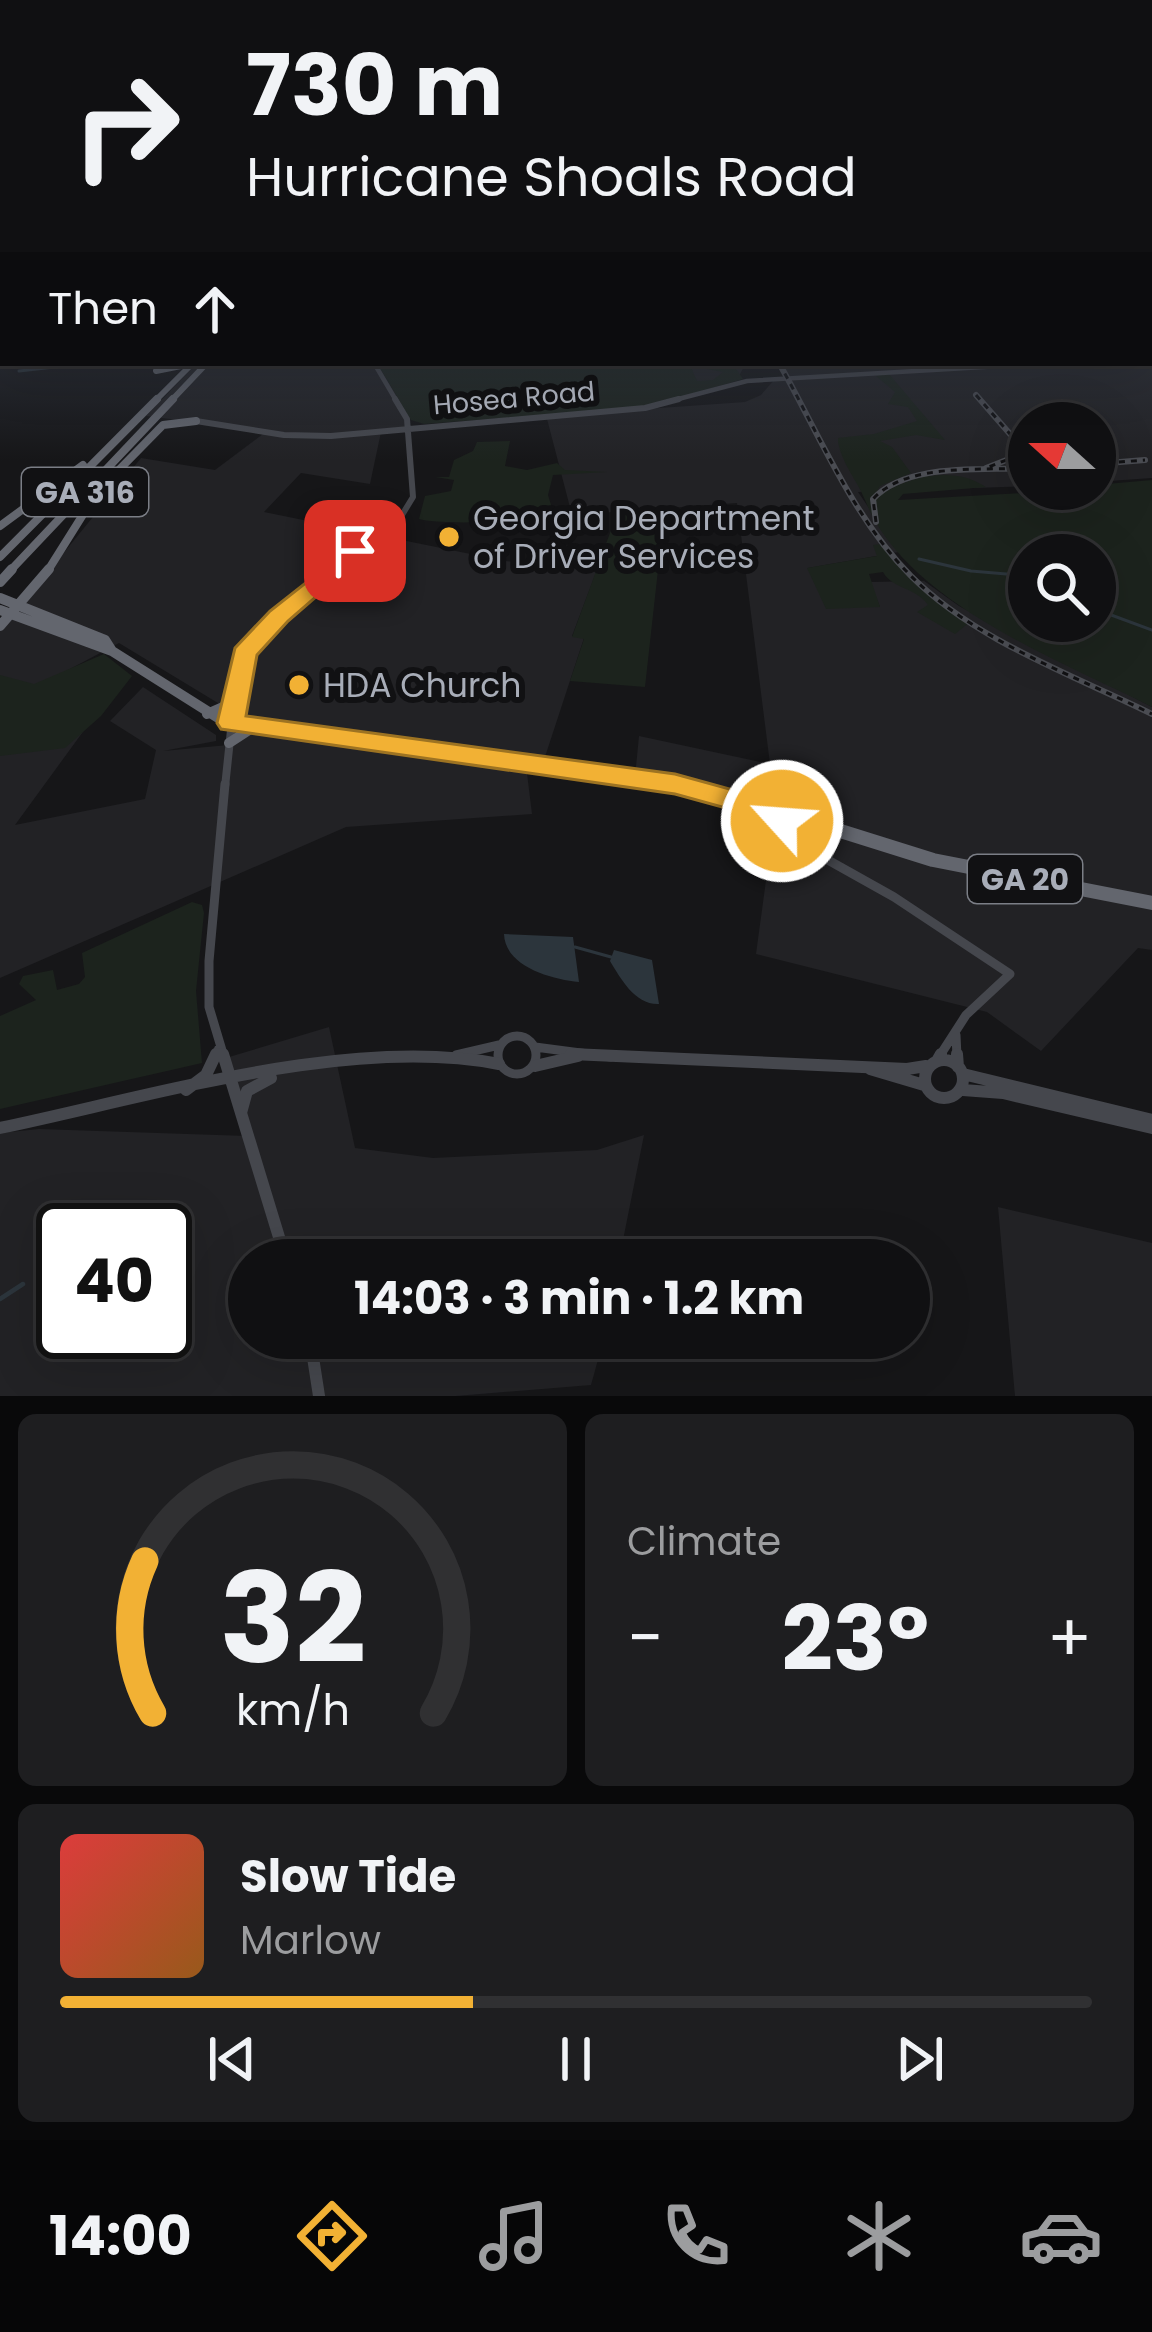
<!DOCTYPE html>
<meta charset="utf-8">
<style>
:root{--surface:#101012;--page:#1e1e20;--text:#f1f3f6;--muted:#9c9d9f;--line:#303032;--accent:#f2b134}
body{margin:0;font-family:Poppins,sans-serif;background:var(--page);color:var(--text);height:100vh;display:flex;flex-direction:column;font-size:45px;white-space:nowrap}
*{box-sizing:border-box;margin:0}
p{font-size:39px;color:var(--muted)}
.icon{flex:none;width:66px;height:66px;fill:none;stroke:currentColor;stroke-width:2;stroke-linecap:round;stroke-linejoin:round}
.map{position:relative;height:1396px;overflow:hidden}
.drawer{display:flex;flex-direction:column;gap:18px;padding:18px;background:#09090a;flex:1}
.drawer>*{flex:none}
.hud{position:absolute;left:0px;top:0px;width:1152px;height:366px;box-shadow:0 12px 48px #0002,0 0 0 3px var(--line);background:#101012;color:var(--text);overflow:hidden}
.needle{width:78px;rotate:291deg}
.tools{position:absolute;left:1008px;top:402px;display:grid;gap:24px}
.tools a{display:grid;place-items:center;width:108px;height:108px;border-radius:50%;background:var(--surface);box-shadow:0 12px 48px #0002,0 0 0 3px var(--line);font-size:60px}
.speed{position:absolute;left:36px;top:1203px;display:flex;gap:24px;font-size:60px;font-weight:700;text-align:center}
.speed>*{display:grid;place-content:center;width:156px;height:156px;border-radius:50%;background:var(--surface);box-shadow:0 12px 48px #0002,0 0 0 3px var(--line);line-height:1}
.speed .limit{border:6px solid #111;border-radius:18px;background:#fff;color:#111}
.pin{position:absolute;display:grid;place-items:center;width:102px;height:102px;color:#fff;margin:-51px;border-radius:24px;box-shadow:0 6px 18px #0006}
.me{position:absolute;width:132px;margin:-66px;rotate:296deg;stroke-linejoin:round;filter:drop-shadow(0 0 9px #0008)}
.turn{display:flex;align-items:center;gap:42px;height:252px;padding:0 48px;font-size:54px}
.turn .icon{width:156px;height:156px;stroke-width:2.5}
.turn b{display:block;font-size:84px;line-height:102px}
.then{display:flex;align-items:center;height:114px;padding:0 48px;background:#0003;gap:24px;font-size:45px}
.big{font-size:90px;font-weight:700;line-height:1.1}
.drawer .card{flex:1;display:flex;flex-direction:column;justify-content:center;gap:18px;min-width:0;padding:0 42px;border-radius:18px;background:var(--page)}
.drawer .dial{align-items:center;gap:0}
.dial svg{height:312px;overflow:visible;fill:none;stroke:var(--line);stroke-width:7;stroke-linecap:round;text-anchor:middle}
.dial text{fill:var(--text);stroke:none}
.song{display:flex;align-items:center;gap:36px}
.cover{width:144px;height:144px;border-radius:18px;background:linear-gradient(135deg,hsl(0 70% 55%),hsl(30 70% 35%))}
.played{height:12px;border-radius:6px;background:linear-gradient(90deg,var(--accent) 40%,var(--line) 40%)}
.keys{display:flex;justify-content:space-around;direction:ltr}
.heat{display:flex;justify-content:space-between;align-items:center;font-size:66px;direction:ltr}
.drawer .tiles{flex:1;display:grid;gap:18px;grid-template-columns:1fr 1fr}
.card:last-child{grid-column:span 2}
.trip{position:absolute;left:228px;top:1239px;width:702px;height:120px;border-radius:60px;background:var(--surface);box-shadow:0 12px 48px #0002,0 0 0 3px var(--line);font-weight:700;line-height:120px;text-align:center}
.tabs{display:flex;height:192px;justify-content:space-around;align-items:center;background:#060607;color:var(--muted)}
.tabs .icon{width:84px;height:84px}
.tabs .on{color:var(--accent)}
.tabs b{font-size:54px;color:var(--text)}
.map>svg:first-child{display:block}
.built{fill:#222225;fill-rule:evenodd}
.green{fill:#1c231d;fill-rule:evenodd}
.water{fill:#2c353c}
.lines{fill:none;stroke-linecap:round;stroke-linejoin:round}
.stream-far1{stroke:#2c353c;stroke-width:3}
.stream{stroke:#2c353c;stroke-width:4.5}
.secondary-far4{stroke:#45474d;stroke-width:4.5}
.secondary-far3{stroke:#45474d;stroke-width:6}
.secondary-far2{stroke:#45474d;stroke-width:8}
.secondary-far1{stroke:#45474d;stroke-width:9}
.secondary{stroke:#45474d;stroke-width:12}
.highway-far3{stroke:#63666e;stroke-width:6}
.highway-far2{stroke:#63666e;stroke-width:8}
.highway-far1{stroke:#63666e;stroke-width:10}
.highway{stroke:#63666e;stroke-width:14}
.rail-casing{stroke:#4a4c52;stroke-width:6}
.rail{stroke:#111113;stroke-width:3;stroke-dasharray:6;stroke-linecap:butt}
.route{fill:#f2b134;stroke:#9d7322;stroke-width:3}
.poi-dot{fill:#f2b134;stroke:#111113;stroke-width:4.5}
.labels{text-anchor:middle;dominant-baseline:central;stroke-width:12;stroke-linejoin:round;paint-order:stroke}
.far-street-label{font-size:27px;fill:#a8adb8;stroke:#111113}
.shield{fill:#111113;stroke:#7b7e86;stroke-width:3}
.shield-label{font-size:30px;font-weight:bold;fill:#a8adb8}
.poi-label{font-size:33px;fill:#a8adb8;stroke:#111113;text-anchor:start}
</style>
<div class="map">
<svg width="1152" height="1396" viewBox="0 0 1152 1396">
<rect width="100%" height="100%" fill="#161618"/>
<path class="built" d="M1152,356V478L1095,482V423H1029V486L858,492L899,552L808,568L880,607L870,582L924,581L959,606L1152,707V950L1138,948L1041,1051L987,1012L756,954L775,814L635,777L639,736L770,764L737,503L572,515L546,415L381,363H746L739,376L574,414L745,402L761,395L774,380L790,378L782,363H1149Z
M197,363H377L397,396L407,428L381,432L370,484L301,473L264,512L505,561L597,570L572,636L584,638L542,766L526,765L532,814L346,827L0,978V754L93,718L15,825L145,799L156,750L110,721L143,687L216,735V741L163,751L229,745L241,717L119,643L36,687L0,679V631L141,458L215,470L267,431L146,416Z
M329,1027L355,1148L433,1158L597,1150L644,1135L619,1260H249V1338H604L591,1385L456,1396H0V1133L39,1129L247,1136L219,1060ZM63,1230H165V1332H63Z
M998,1207L1152,1243V1396H1015Z"/>
<path class="green" d="M377,363H689L697,381L713,380L723,372L707,369L709,363H741L736,369L743,379L648,407L424,424L411,420Z
M889,374L945,440L916,435L880,441L892,447L911,473L880,486L870,503C898,478 951,463 986,487L903,494L898,500L1095,489V485L1152,480V707C1057,659 905,602 865,500C857,480 842,464 838,442V438L874,434L917,421L908,407L888,404L895,392L876,376ZM1029,555H1095V621H1029Z
M510,441L505,466L527,470L557,463L565,470L607,472L553,475L548,495L552,508C540,524 439,525 419,519L425,496L451,491L454,480L435,477H449L454,460L473,451L477,442Z
M665,507L645,687L570,681L584,639L572,637L618,511Z
M882,544L919,587L970,622L955,634L917,612L928,605C916,587 892,589 883,572L869,574L880,607L826,609L807,568L877,556L873,545Z
M104,654L132,676L101,716L65,748L0,756V675L34,684Z
M192,902L202,905L204,913L196,991L202,1063L0,1109V1016L36,1000L19,984L23,976L53,970L57,990L79,984L85,977L82,953Z"/>
<path class="water" d="M504,934L573,937L579,982C550,979 505,966 504,934Z
M614,950L652,960L659,1004C635,1005 621,979 610,961Z"/>
<g class="lines">
<path class="stream-far1" d="M19,371L90,363
M919,559L971,571L1029,576
M1095,609L1152,630
M575,947L611,957"/>
<path class="stream" d="M0,1299L23,1284"/>
<path class="secondary-far4" d="M374,363L397,402
M667,402L747,381L1050,363"/>
<path class="secondary-far3" d="M196,421L284,435L331,436L645,408L679,399
M328,572L402,515L413,497L407,419L395,399"/>
<path class="secondary-far2" d="M225,787L237,673L253,641L331,569"/>
<path class="secondary-far1" d="M780,815L794,841L894,897L1010,974L966,1015L939,1057
M956,1035L957,1057
M498 1055a19 19 0 1 1 38 0a19 19 0 1 1-38 0Z
M535,1047L611,1057
M456,1055L499,1045
M215,1057L219,1048
M224,1057L209,1007V961L225,784
M391,1057H464
M573,1057L578,1056"/>
<path class="secondary" d="M223,1054L286,1260
M571,1054L907,1069L926,1066
M957,1054L958,1067
M925 1079a19 19 0 1 1 38 0a19 19 0 1 1-38 0Z
M937,1061L941,1054
M535,1066L578,1056
M870,1069L924,1085
M963,1074L1152,1120
M186,1090L206,1075L216,1054
M963,1090L1003,1093L1152,1128
M241,1113L247,1091L271,1078
M0,1128C149,1097 349,1035 499,1064
M310,1338L319,1396"/>
<path class="highway-far3" d="M156,371L186,365
M154,402L193,363
M170,402L207,363"/>
<path class="highway-far2" d="M107,482L163,425L196,421
M0,526L83,465
M0,557L157,399
M9,572L173,399
M47,572L106,478"/>
<path class="highway-far1" d="M0,582L12,569
M0,598L105,640L112,651L223,721L689,787
M0,610L112,651
M0,626L49,569
M207,714L234,702
M229,743L252,728"/>
<path class="highway" d="M675,784L729,796L933,860L1152,903
M790,836L796,827L811,825"/>
<g class="rail-casing">
<path id="rail" d="M779,363C819,434 853,518 911,576C976,641 1071,674 1152,714
M976,395L1017,442L1009,459L986,468
M1095,464L1145,460
M876,522L873,499C907,462 982,471 1029,468"/>
</g>
<use href="#rail" class="rail"/>
</g>
<linearGradient id="sky" x2="0" y2="1"><stop stop-color="#0c0c0d"/><stop offset="0.57" stop-color="#363c48"/><stop offset="1" stop-color="#363c48" stop-opacity="0"/></linearGradient>
<rect width="1152" height="461" fill="url(#sky)"/>
<path class="route" d="M355,544L366,551L363,556L288,621L257,655L246,716L675,774L791,806L798,821L793,829H771L766,819L675,794L221,729L217,723L235,648L270,611Z"/>
<g class="poi-dot">
<circle cx="449" cy="537" r="12"/>
<circle cx="299" cy="685" r="12"/>
</g>
<g class="labels">
<g class="far-street-label">
<text transform="translate(514 398) rotate(-5)">Hosea Road</text>
</g>
<g class="shield">
<rect x="22" y="468" width="126" height="48" rx="9"/>
<rect x="968" y="855" width="114" height="48" rx="9"/>
</g>
<g class="shield-label">
<text x="85" y="492">GA 316</text>
<text x="1025" y="879">GA 20</text>
</g>
<g class="poi-label">
<text x="473" y="518">Georgia Department<tspan x="473" dy="38">of Driver Services</tspan></text>
<text x="323" y="685">HDA Church</text>
</g>
</g>
</svg>
<div class="tools">
<a><svg class="needle" viewBox="-14 -14 28 28"><path d="M0-13l5 13h-10z" fill="#e53935"/><path d="M0 13l5-13h-10z" fill="#9c9d9f"/></svg></a>
<a><svg class="icon" aria-label="search" viewBox="0 0 24 24"><circle cx="10" cy="10" r="6"/><path d="M15 15l6 6"/></svg></a>
</div>
<div class="speed"><div class="limit">40</div></div>
<div class="pin" style="left:355px;top:551px;background:#d93025"><svg class="icon" aria-label="arrive" viewBox="0 0 24 24"><path d="M6 21V4h12l-3 4 3 4H6"/></svg></div>
<svg class="me" style="left:782px;top:821px" viewBox="-20 -20 40 40"><circle r="17" fill="#f2b134" stroke="#fff" stroke-width="3"/><path d="M0-11L8 9 0 5-8 9z" fill="#fff"/></svg>
<div class="trip">14:03 · 3 min · 1.2 km</div>
<div class="hud">
<div class="turn"><svg class="icon" aria-label="right" viewBox="0 0 24 24"><path d="M7 20v-9h11M14 6l5 5-5 5"/></svg><div><b>730 m</b>Hurricane Shoals Road</div></div>
<div class="then">Then<svg class="icon" aria-label="ahead" viewBox="0 0 24 24"><path d="M12 20V5M6 11l6-6 6 6"/></svg></div>
</div>
</div>
<section class="drawer">
<div class="tiles">
<div class="card dial"><svg viewBox="0 0 100 80">
<path d="M14 69A42 42 0 1 1 86 69"/>
<path d="M14 69A42 42 0 0 1 12 30" stroke="#f2b134"/>
<text x="50" y="56" font-size="32" font-weight="700">32</text>
<text x="50" y="72" font-size="11">km/h</text>
</svg></div>
<div class="card"><p>Climate</p>
<div class="heat"><a>−</a><b class="big">23°</b><a>+</a></div>
</div>
<div class="card">
<div class="song"><i class="cover"></i><div><b>Slow Tide</b><p>Marlow</p></div></div>
<div class="played"></div>
<div class="keys"><svg class="icon" aria-label="previous" viewBox="0 0 24 24"><path d="M18 5L8 12l10 7zM5 5v14"/></svg><svg class="icon" aria-label="pause" viewBox="0 0 24 24"><path d="M8 5v14M16 5v14"/></svg><svg class="icon" aria-label="next" viewBox="0 0 24 24"><path d="M6 5l10 7-10 7zM19 5v14"/></svg></div>
</div>
</div>
</section>
<nav class="tabs">
<b>14:00</b>
<svg class="icon on" aria-label="directions" viewBox="0 0 24 24"><path d="M12 3l9 9-9 9-9-9zM9 14v-3h6M13 9l2 2-2 2"/></svg>
<svg class="icon" aria-label="music" viewBox="0 0 24 24"><path d="M9 18V5l10-2v13"/><circle cx="6" cy="18" r="3"/><circle cx="16" cy="16" r="3"/></svg>
<svg class="icon" aria-label="phone" viewBox="0 0 24 24"><path d="M5 4h4l2 5-3 2q2 4 5 5l2-3 5 2v4C11 20 4 13 5 4z"/></svg>
<svg class="icon" aria-label="climate" viewBox="0 0 24 24"><path d="M12 3v18M4 7l16 10M4 17L20 7"/></svg>
<svg class="icon" aria-label="car" viewBox="0 0 24 24"><path d="M5 17H2v-5l4-1 3-4h7l3 4 3 1v5h-3M9 17h6M6 11h13"/><circle cx="7" cy="17" r="2"/><circle cx="17" cy="17" r="2"/></svg>
</nav>
